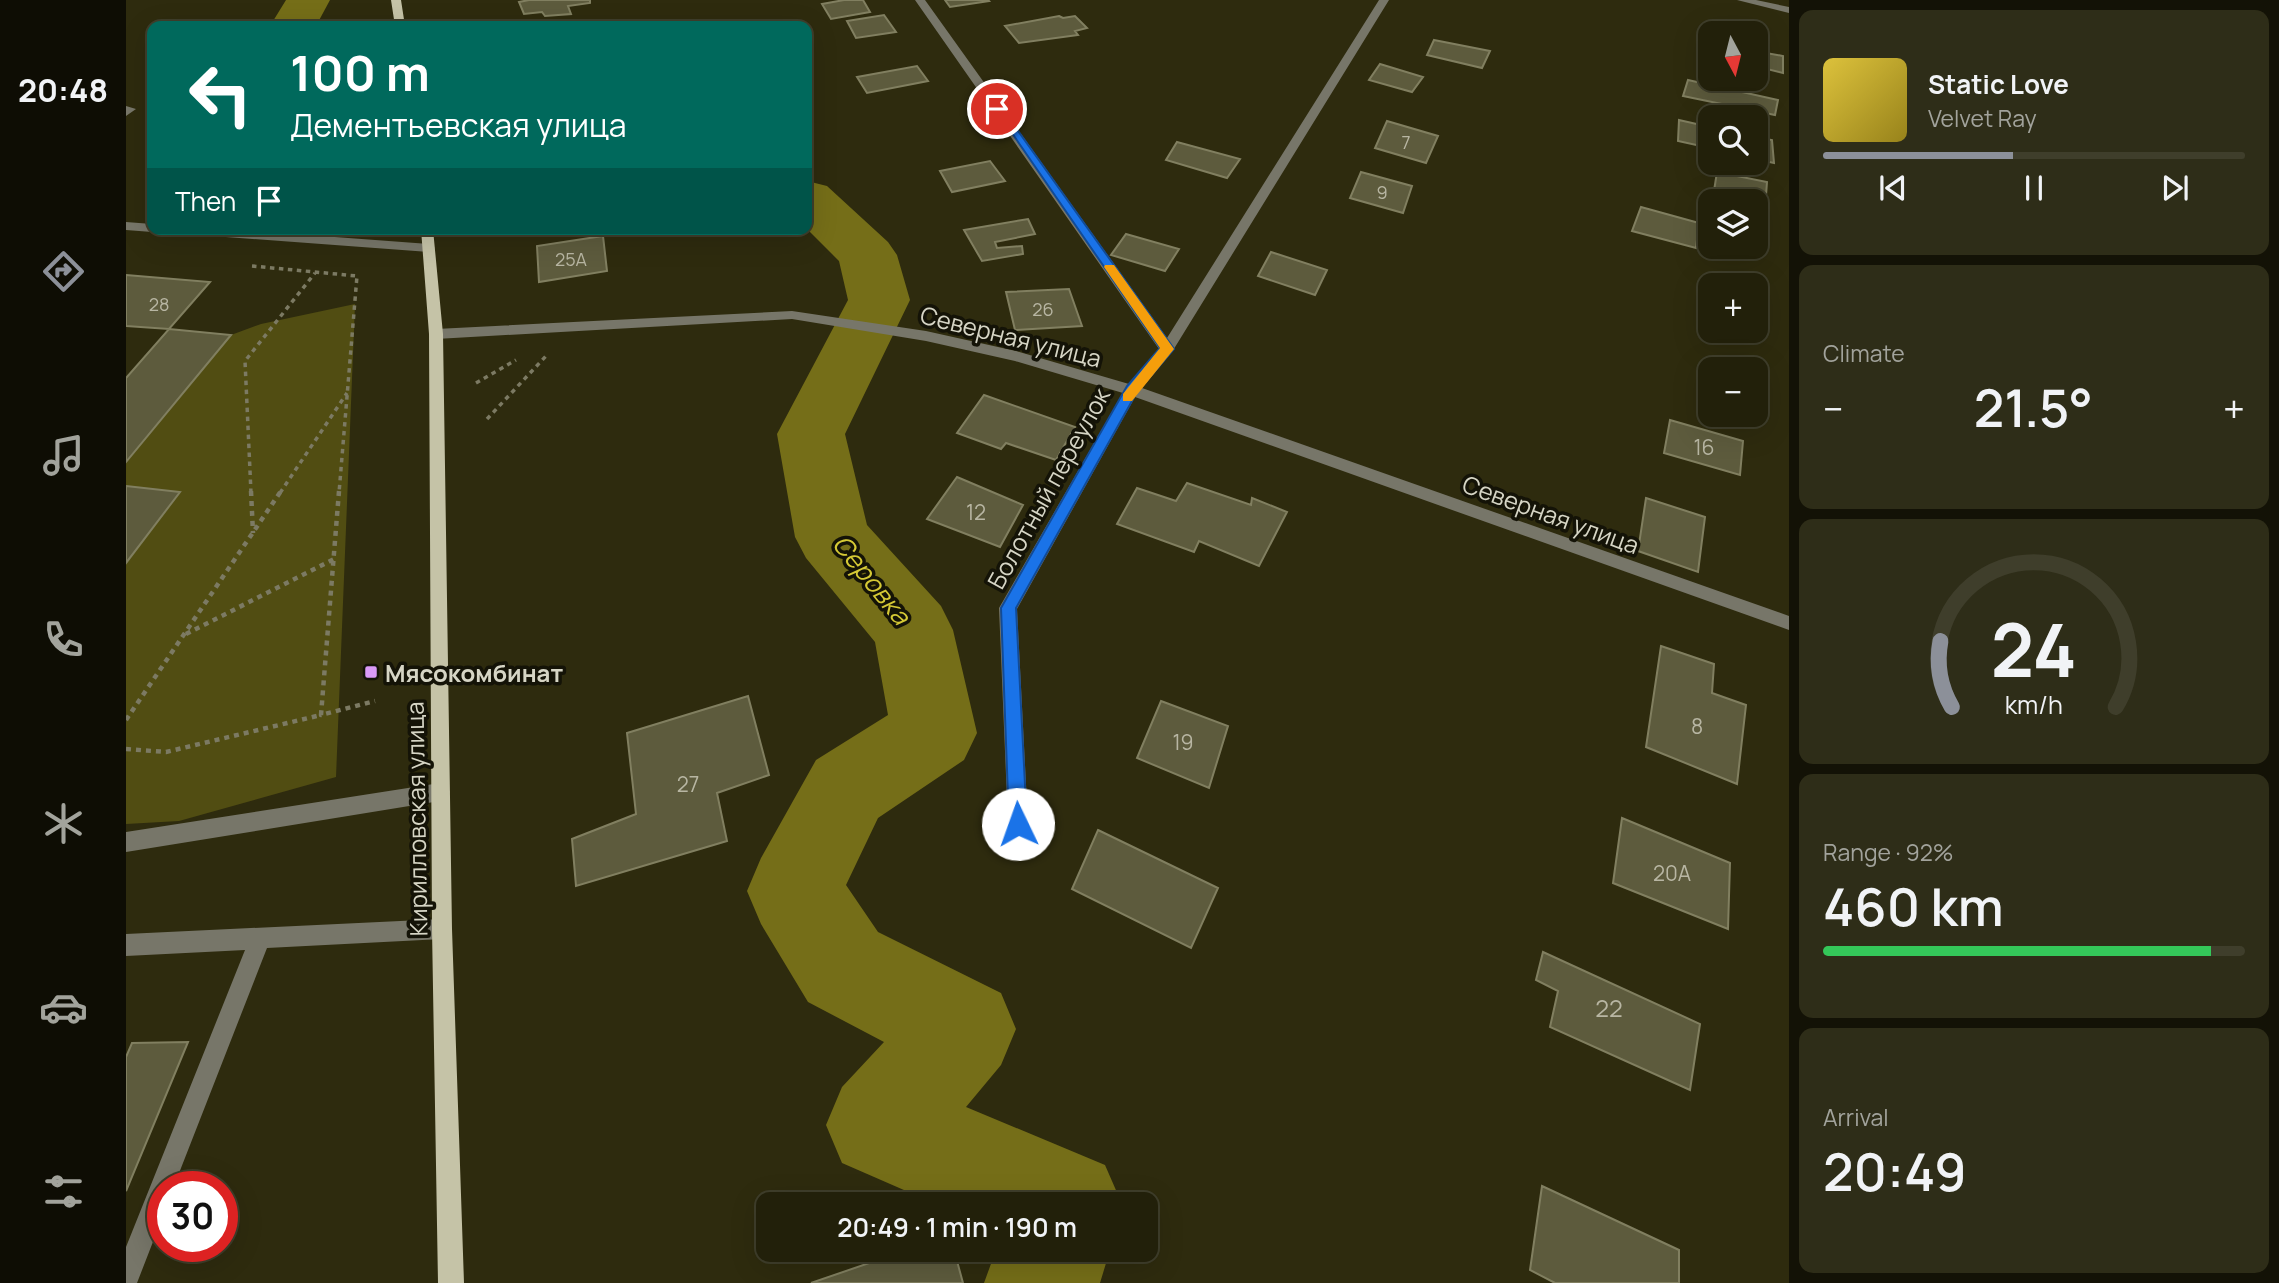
<!DOCTYPE html>
<meta charset="utf-8">
<style>
:root{--surface:#22200a;--page:#2e2d18;--text:#f1f3f6;--muted:#a2a39c;--line:#3f3e2b;--accent:#8c9099}
body{margin:0;font-family:Manrope,sans-serif;background:var(--page);color:var(--text);height:100vh;display:flex;flex-direction:column;font-size:26px;white-space:nowrap}
*{box-sizing:border-box;margin:0}
p{font-size:23px;color:var(--muted)}
.icon{flex:none;width:38px;height:38px;fill:none;stroke:currentColor;stroke-width:2;stroke-linecap:round;stroke-linejoin:round}
.map{position:relative;flex:1;overflow:hidden}
.sheet{display:flex;flex-direction:column;gap:10px;padding:10px;background:#131206;width:490px}
.sheet>*{flex:none}
.top-card{position:absolute;left:21px;top:21px;width:665px;height:214px;border-radius:14px;box-shadow:0 7px 28px #0002,0 0 0 2px var(--line);background:#00695c;color:#fff;overflow:hidden}
.needle{width:46px;rotate:173deg}
.fabs{position:absolute;left:1572px;top:21px;display:grid;gap:14px}
.fabs a{display:grid;place-items:center;width:70px;height:70px;border-radius:14px;background:var(--surface);box-shadow:0 7px 28px #0002,0 0 0 2px var(--line);font-size:35px}
.speed{position:absolute;left:21px;top:1171px;display:flex;gap:14px;font-size:35px;font-weight:700;text-align:center}
.speed>*{display:grid;place-content:center;width:91px;height:91px;border-radius:50%;background:var(--surface);box-shadow:0 7px 28px #0002,0 0 0 2px var(--line);line-height:1}
.speed .limit{border:10px solid #d22;background:#fff;color:#111}
.pin{position:absolute;display:grid;place-items:center;width:60px;height:60px;color:#fff;margin:-30px;border:4px solid #fff;border-radius:50%;box-shadow:0 2px 7px #0007}
.me{position:absolute;width:77px;margin:-38px;rotate:357deg;stroke-linejoin:round;filter:drop-shadow(0 0 5px #0008)}
.turn{display:flex;align-items:center;gap:24px;height:147px;padding:0 28px;font-size:32px}
.turn .icon{width:91px;height:91px;stroke-width:2.5}
.turn b{display:block;font-size:49px;line-height:60px}
.then{display:flex;align-items:center;height:66px;padding:0 28px;background:#0003;gap:14px;font-size:26px}
.big{font-size:52px;font-weight:600;line-height:1.1}
.sheet .widget{flex:1;display:flex;flex-direction:column;justify-content:center;gap:10px;min-width:0;padding:0 24px;border-radius:14px;background:var(--page)}
.sheet .dial{align-items:center;gap:0}
.dial svg{height:182px;overflow:visible;fill:none;stroke:var(--line);stroke-width:7;stroke-linecap:round;text-anchor:middle}
.dial text{fill:var(--text);stroke:none}
.song{display:flex;align-items:center;gap:21px}
.cover{width:84px;height:84px;border-radius:10px;background:linear-gradient(135deg,hsl(50 70% 55%),hsl(50 70% 35%))}
.played{height:7px;border-radius:4px;background:linear-gradient(90deg,var(--accent) 45%,var(--line) 45%)}
.keys{display:flex;justify-content:space-around;direction:ltr}
.heat{display:flex;justify-content:space-between;align-items:center;font-size:38px;direction:ltr}
.charge{height:10px;border-radius:5px;background:linear-gradient(90deg,#34c759 92%,var(--line) 0)}
.trip{position:absolute;left:630px;top:1192px;width:402px;height:70px;border-radius:14px;background:var(--surface);box-shadow:0 7px 28px #0002,0 0 0 2px var(--line);font-weight:600;line-height:70px;text-align:center}
main{display:flex;flex:1;min-height:0}
.tabs{display:flex;flex-direction:column;width:126px;justify-content:space-around;align-items:center;background:#0e0d04;color:var(--muted)}
.tabs .icon{width:49px;height:49px}
.tabs .active{color:var(--accent)}
.tabs b{font-size:32px;color:var(--text)}
.map>svg:first-child{display:block}
.green{fill:#514d12}
.lines{fill:none;stroke-linecap:round;stroke-linejoin:round}
.river{fill:#756e18;fill-rule:evenodd}
.building{fill:#5d5b3d;stroke:#817f60;stroke-width:2}
.path-far1{stroke:#7c7a63;stroke-width:3.5;stroke-dasharray:4.5 4.5;stroke-linecap:butt}
.path{stroke:#7c7a63;stroke-width:4.5;stroke-dasharray:5 5;stroke-linecap:butt}
.minor{fill:#777669;fill-rule:evenodd}
.major{fill:#c5c3a7;fill-rule:evenodd}
.route{fill:#1a73e8;stroke:#114b97;stroke-width:2}
.slow{fill:#f59e0b}
.poi-dot{fill:#da9af7;stroke:#141307;stroke-width:2.5}
.labels{text-anchor:middle;dominant-baseline:central;stroke-width:7;stroke-linejoin:round;paint-order:stroke}
.far-number-label{font-size:18px;fill:#b8b6a3}
.number-label{font-size:21px;fill:#b8b6a3}
.street-label{font-size:24px;fill:#d6d5c5;stroke:#141307}
.poi-label{font-size:24px;font-weight:bold;fill:#d6d5c5;stroke:#141307;text-anchor:start}
.near-number-label{font-size:24px;fill:#b8b6a3}
.water-label{font-size:26px;font-style:italic;fill:#d5c935;stroke:#141307}
</style>
<main>
<nav class="tabs">
<b>20:48</b>
<svg class="icon active" aria-label="directions" viewBox="0 0 24 24"><path d="M12 3l9 9-9 9-9-9zM9 14v-3h6M13 9l2 2-2 2"/></svg>
<svg class="icon" aria-label="music" viewBox="0 0 24 24"><path d="M9 18V5l10-2v13"/><circle cx="6" cy="18" r="3"/><circle cx="16" cy="16" r="3"/></svg>
<svg class="icon" aria-label="phone" viewBox="0 0 24 24"><path d="M5 4h4l2 5-3 2q2 4 5 5l2-3 5 2v4C11 20 4 13 5 4z"/></svg>
<svg class="icon" aria-label="climate" viewBox="0 0 24 24"><path d="M12 3v18M4 7l16 10M4 17L20 7"/></svg>
<svg class="icon" aria-label="car" viewBox="0 0 24 24"><path d="M5 17H2v-5l4-1 3-4h7l3 4 3 1v5h-3M9 17h6M6 11h13"/><circle cx="7" cy="17" r="2"/><circle cx="17" cy="17" r="2"/></svg>
<svg class="icon" aria-label="filters" viewBox="0 0 24 24"><path d="M4 7h16M4 17h16"/><circle cx="9" cy="7" r="2"/><circle cx="15" cy="17" r="2"/></svg>
</nav>
<div class="map">
<svg width="1663" height="1283" viewBox="0 0 1663 1283">
<rect width="100%" height="100%" fill="#2e2b0e"/>
<path class="green" d="M229,304L210,777L53,821L0,824V563L54,492L0,486V462L105,335L135,324Z"/>
<g class="lines">
<path class="river" d="M160,0H204L190,26H144Z
M681,181L701,186L762,242L771,255L784,300L719,434L741,525L815,606L827,630L851,733L838,760L752,818L720,885L752,932L875,993L890,1029L875,1065L840,1107L979,1165L996,1204H810L716,1163L700,1125L716,1087L758,1042L682,1002L635,924L621,891L635,858L690,760L762,715L749,642L680,558L669,537L651,434L722,300L713,261L681,229Z
M870,1250H984L974,1283H858Z"/>
</g>
<path class="building" d="M403,0H464V3L442,6L445,14L419,16L416,12L398,14L393,2Z
M718,0H737L744,12L705,19L696,4Z
M819,0H862L863,1L824,7Z
M758,15L770,32L730,38L721,21Z
M933,16L937,18L949,16L961,28L949,31L952,35L893,43L879,26Z
M1308,40L1364,51L1356,68L1301,55Z
M1629,51L1657,56V73L1629,66Z
M1254,64L1297,77L1286,92L1243,80Z
M791,66L802,81L741,93L731,77Z
M1562,80L1652,100L1649,115L1557,96Z
M1553,120L1584,127V148L1552,141Z
M1261,121L1312,136L1300,163L1249,148Z
M1629,137L1646,140L1648,163L1629,159Z
M1051,142L1114,159L1101,178L1040,160Z
M864,161L879,181L826,192L814,171Z
M1235,172L1286,186L1277,213L1224,198Z
M1591,172L1641,182L1639,209L1629,206V201H1607L1587,197Z
M1515,207L1573,223L1570,248L1506,231Z
M902,219L909,234L869,242L871,248L896,246L897,254L856,261L838,230Z
M1000,234L1053,249L1039,271L985,255Z
M477,236L481,271L413,282L411,246Z
M1145,252L1201,270L1189,295L1132,276Z
M0,275L84,282L43,329L0,326Z
M943,289L956,326L889,330L880,292Z
M43,329L105,335L0,462V378Z
M858,395L949,427L930,460L880,443L875,449L831,433Z
M1544,420L1617,441L1614,475L1538,453Z
M831,477L897,505L874,547L801,519Z
M1061,483L1125,505L1126,498L1161,512L1133,566L1073,541L1068,552L991,524L1011,488L1050,501Z
M0,486L54,492L0,563Z
M1520,498L1579,517L1572,572L1512,551Z
M1535,646L1588,664L1586,693L1620,705L1611,784L1520,747Z
M622,696L643,775L591,793L601,841L450,886L446,839L510,814L501,733Z
M1035,701L1102,726L1083,788L1011,758Z
M1496,818L1604,863L1602,929L1487,883Z
M972,830L1092,888L1065,948L946,889Z
M1417,952L1574,1024L1564,1090L1424,1027L1432,991L1410,980Z
M62,1042L0,1191V1057L6,1043Z
M1416,1186L1553,1250V1283H1429L1404,1270Z
M781,1250H828L837,1283H685Z"/>
<g class="lines">
<path class="path-far1" d="M126,266L231,276L213,493
M350,383L390,360
M361,419L420,356
M125,493L119,361L189,273
M154,493L221,393"/>
<path class="path" d="M125,491L127,533
M213,491L195,715L249,701
M60,634L208,559
M0,720L155,491
M0,749L40,752L195,715"/>
<path class="minor" d="M789,0H799L1041,338L1253,0H1263L1046,352L1016,388L1663,616V630L1009,397L891,609L902,823L899,830L892,832L885,830L882,823L873,608L997,393L889,361L800,341L666,319L310,339L303,334L310,329L666,311L800,331L890,351L1003,384L1033,349Z
M1611,0H1630L1663,7V13Z
M0,106L10,109L0,116Z
M0,222L26,224V229H31L26,232L0,230Z
M40,229H101L303,244L309,248L303,252L46,233Z
M314,783L321,786L324,792L321,798L314,801L0,852V832Z
M316,919L323,922L326,929L323,936L316,939L141,948L48,1186H37V1216L11,1283H0V1247L119,950L0,956V934Z"/>
<path class="major" d="M265,0H275L279,26H269Z
M295,229H307L317,334L326,929L338,1283H312L306,929L303,334Z"/>
</g>
<path class="route" d="M868,107H875L1048,349L1011,392L890,608L901,824L898,830L892,832L886,830L883,824L875,608L1001,386L1034,348Z"/>
<path class="slow" d="M979,265H988L1048,349L1006,401H997V394L1034,348L978,267Z"/>
<rect class="poi-dot" x="238" y="665" width="14" height="14" rx="3.5"/>
<g class="labels">
<g class="far-number-label">
<text x="1280" y="142">7</text>
<text x="1256" y="192">9</text>
<text x="445" y="259">25А</text>
<text x="33" y="304">28</text>
<text x="917" y="309">26</text>
</g>
<g class="number-label">
<text x="1578" y="447">16</text>
<text x="850" y="512">12</text>
<text x="1571" y="726">8</text>
<text x="1057" y="742">19</text>
<text x="562" y="784">27</text>
<text x="1546" y="873">20А</text>
</g>
<g class="street-label">
<text transform="translate(885 336) rotate(14)">Северная улица</text>
<text transform="translate(922 488) rotate(-61)">Болотный переулок</text>
<text transform="translate(1425 514) rotate(20)">Северная улица</text>
<text transform="translate(290 819) rotate(-91)">Кирилловская улица</text>
</g>
<g class="poi-label">
<text x="259" y="672">Мясокомбинат</text>
</g>
<g class="near-number-label">
<text x="1483" y="1007">22</text>
</g>
<g class="water-label">
<text transform="translate(746 579) rotate(51)">Серовка</text>
</g>
</g>
</svg>
<div class="fabs">
<a><svg class="needle" viewBox="-14 -14 28 28"><path d="M0-13l5 13h-10z" fill="#e53935"/><path d="M0 13l5-13h-10z" fill="#a2a39c"/></svg></a>
<a><svg class="icon" aria-label="search" viewBox="0 0 24 24"><circle cx="10" cy="10" r="6"/><path d="M15 15l6 6"/></svg></a>
<a><svg class="icon" aria-label="layers" viewBox="0 0 24 24"><path d="M12 4l9 5-9 5-9-5zM3 14l9 5 9-5"/></svg></a>
<a>+</a>
<a>−</a>
</div>
<div class="speed"><div class="limit">30</div></div>
<div class="pin" style="left:871px;top:109px;background:#d93025"><svg class="icon" aria-label="arrive" viewBox="0 0 24 24"><path d="M6 21V4h12l-3 4 3 4H6"/></svg></div>
<svg class="me" style="left:892px;top:824px" viewBox="-20 -20 40 40"><circle r="19" fill="#fff"/><path d="M0-13L10 11 0 6-10 11z" fill="#1a73e8"/></svg>
<div class="trip">20:49 · 1 min · 190 m</div>
<div class="top-card">
<div class="turn"><svg class="icon" aria-label="left" viewBox="0 0 24 24"><path d="M17 20v-9H6M10 6l-5 5 5 5"/></svg><div><b>100 m</b>Дементьевская улица</div></div>
<div class="then">Then<svg class="icon" aria-label="arrive" viewBox="0 0 24 24"><path d="M6 21V4h12l-3 4 3 4H6"/></svg></div>
</div>
</div>
<section class="sheet">
<div class="widget">
<div class="song"><i class="cover"></i><div><b>Static Love</b><p>Velvet Ray</p></div></div>
<div class="played"></div>
<div class="keys"><svg class="icon" aria-label="previous" viewBox="0 0 24 24"><path d="M18 5L8 12l10 7zM5 5v14"/></svg><svg class="icon" aria-label="pause" viewBox="0 0 24 24"><path d="M8 5v14M16 5v14"/></svg><svg class="icon" aria-label="next" viewBox="0 0 24 24"><path d="M6 5l10 7-10 7zM19 5v14"/></svg></div>
</div>
<div class="widget"><p>Climate</p>
<div class="heat"><a>−</a><b class="big">21.5°</b><a>+</a></div>
</div>
<div class="widget dial"><svg viewBox="0 0 100 80">
<path d="M14 69A42 42 0 1 1 86 69"/>
<path d="M14 69A42 42 0 0 1 9 40" stroke="#8c9099"/>
<text x="50" y="56" font-size="32" font-weight="700">24</text>
<text x="50" y="72" font-size="11">km/h</text>
</svg></div>
<div class="widget"><p>Range · 92%</p><b class="big">460 km</b><div class="charge"></div></div>
<div class="widget"><p>Arrival</p><b class="big">20:49</b></div>
</section>
</main>
